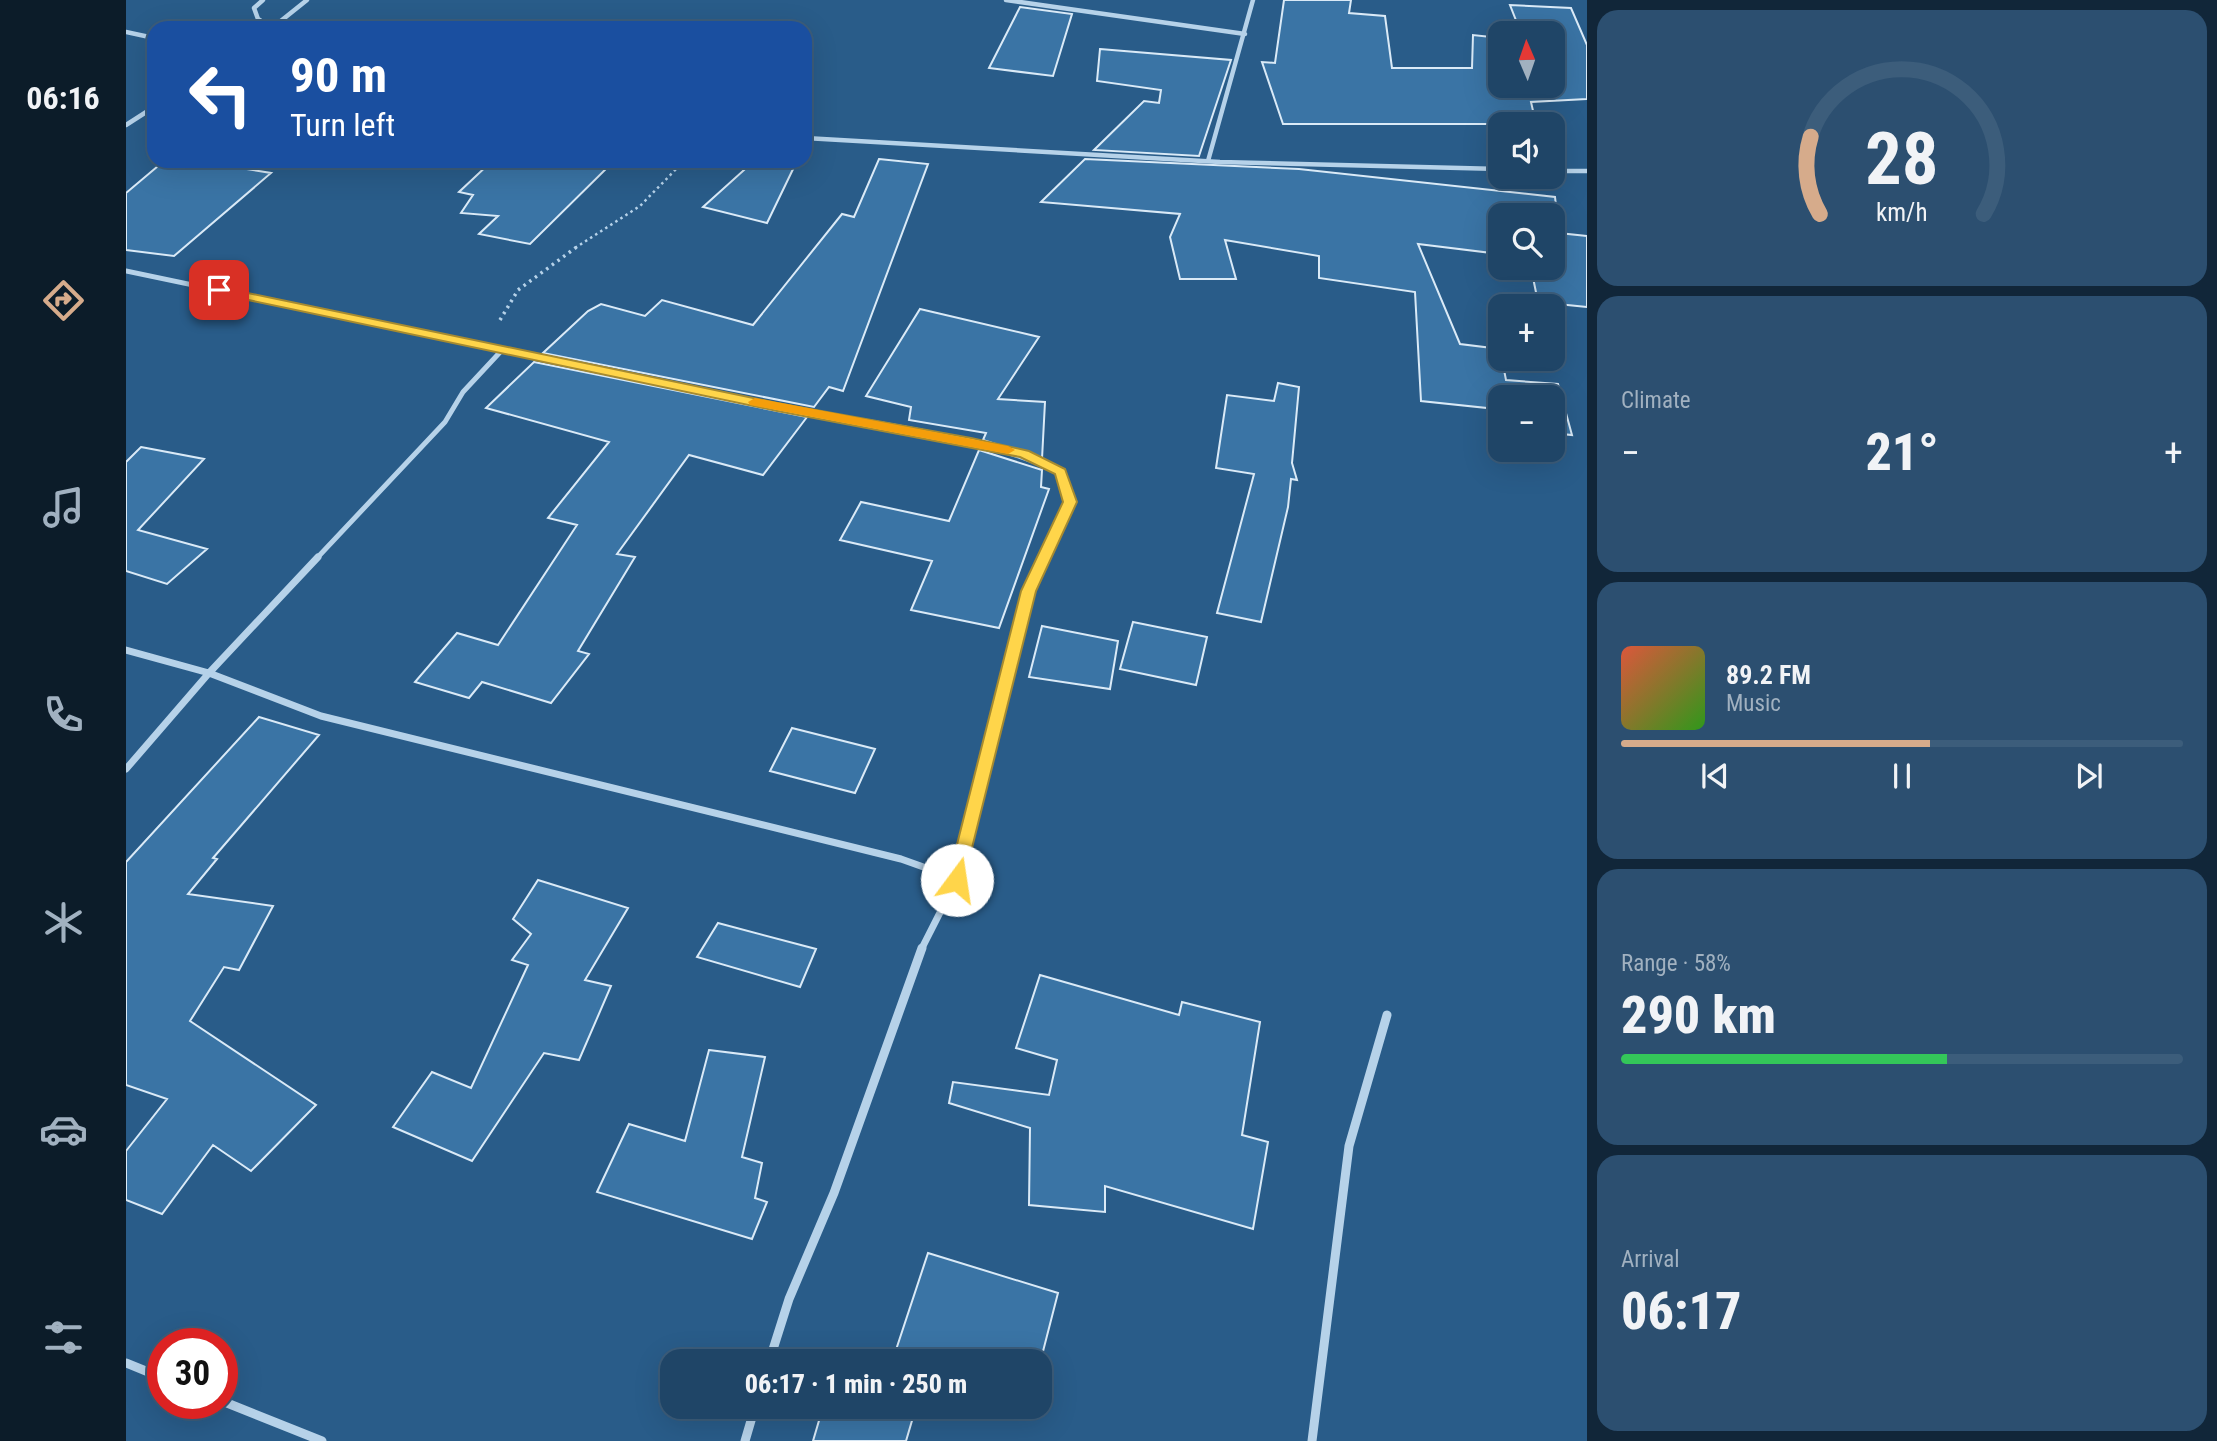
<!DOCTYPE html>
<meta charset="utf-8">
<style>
:root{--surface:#1f4567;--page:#2c4f70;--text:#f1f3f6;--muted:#a1b1c0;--line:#3c5d7b;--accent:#d6ab8b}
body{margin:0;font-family:"Roboto Condensed",sans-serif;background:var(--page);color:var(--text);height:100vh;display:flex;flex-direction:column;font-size:26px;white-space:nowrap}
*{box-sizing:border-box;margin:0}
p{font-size:23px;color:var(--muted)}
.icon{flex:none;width:38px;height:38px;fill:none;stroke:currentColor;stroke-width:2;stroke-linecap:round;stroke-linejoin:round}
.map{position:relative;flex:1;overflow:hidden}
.sheet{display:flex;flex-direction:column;gap:10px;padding:10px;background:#112639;width:630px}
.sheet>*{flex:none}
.banner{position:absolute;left:21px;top:21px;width:665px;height:147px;border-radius:21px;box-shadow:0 7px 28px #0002,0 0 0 2px var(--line);background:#1a4fa0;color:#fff;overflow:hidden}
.needle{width:46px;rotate:358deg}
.fabs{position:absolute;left:1362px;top:21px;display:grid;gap:14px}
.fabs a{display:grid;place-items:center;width:77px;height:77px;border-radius:14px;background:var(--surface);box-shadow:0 7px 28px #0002,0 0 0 2px var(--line);font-size:35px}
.speed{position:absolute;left:21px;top:1328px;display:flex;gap:14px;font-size:35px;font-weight:700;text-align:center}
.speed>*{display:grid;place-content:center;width:91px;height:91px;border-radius:50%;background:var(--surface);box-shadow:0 7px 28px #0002,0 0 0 2px var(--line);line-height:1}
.speed .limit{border:10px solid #d22;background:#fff;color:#111}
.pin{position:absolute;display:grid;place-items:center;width:60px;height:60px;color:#fff;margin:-30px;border-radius:14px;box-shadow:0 4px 10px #0006}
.me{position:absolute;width:77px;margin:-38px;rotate:14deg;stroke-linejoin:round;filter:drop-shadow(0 0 5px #0008)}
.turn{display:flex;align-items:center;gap:24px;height:147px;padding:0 28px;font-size:32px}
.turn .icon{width:91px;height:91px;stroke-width:2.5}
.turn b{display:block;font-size:49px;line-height:60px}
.big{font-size:52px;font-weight:800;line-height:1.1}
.sheet .tile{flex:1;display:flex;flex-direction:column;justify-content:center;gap:10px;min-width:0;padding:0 24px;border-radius:21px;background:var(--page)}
.sheet .dial{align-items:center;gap:0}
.dial svg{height:182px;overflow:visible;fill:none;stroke:var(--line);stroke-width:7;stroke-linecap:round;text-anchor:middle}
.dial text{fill:var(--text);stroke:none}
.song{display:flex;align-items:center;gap:21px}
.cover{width:84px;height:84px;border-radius:10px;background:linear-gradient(135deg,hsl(10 70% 55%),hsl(110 70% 35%))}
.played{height:7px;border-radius:4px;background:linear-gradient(90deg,var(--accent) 55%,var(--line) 55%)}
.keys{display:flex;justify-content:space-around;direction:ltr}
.heat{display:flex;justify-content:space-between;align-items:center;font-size:38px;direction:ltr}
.charge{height:10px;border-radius:5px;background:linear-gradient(90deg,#34c759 58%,var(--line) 0)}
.trip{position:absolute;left:534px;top:1349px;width:392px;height:70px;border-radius:21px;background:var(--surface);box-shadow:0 7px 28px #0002,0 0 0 2px var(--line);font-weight:800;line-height:70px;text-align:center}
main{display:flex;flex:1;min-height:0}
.tab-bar{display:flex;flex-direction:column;width:126px;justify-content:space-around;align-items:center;background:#0c1c29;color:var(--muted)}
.tab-bar .icon{width:49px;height:49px}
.tab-bar .active{color:var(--accent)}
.tab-bar b{font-size:32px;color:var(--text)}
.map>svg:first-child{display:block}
.building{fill:#3a74a5;stroke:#daeaf7;stroke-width:2}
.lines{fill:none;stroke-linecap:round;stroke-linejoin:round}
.path-far1{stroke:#b6d2e9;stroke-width:2.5;stroke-dasharray:2.5 3.5;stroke-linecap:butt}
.path{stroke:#b6d2e9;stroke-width:3.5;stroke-dasharray:2.5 4.5;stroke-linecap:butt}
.street-far3{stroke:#b6d2e9;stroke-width:4.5}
.street-far2{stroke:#b6d2e9;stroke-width:5}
.street-far1{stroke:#b6d2e9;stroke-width:7}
.street{stroke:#b6d2e9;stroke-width:9}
.route{fill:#ffd54a;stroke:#a68a30;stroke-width:2}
.slow{fill:#f59e0b}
</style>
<main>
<nav class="tab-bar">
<b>06:16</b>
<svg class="icon active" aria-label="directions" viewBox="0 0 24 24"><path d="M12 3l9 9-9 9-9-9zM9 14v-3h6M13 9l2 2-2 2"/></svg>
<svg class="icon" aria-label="music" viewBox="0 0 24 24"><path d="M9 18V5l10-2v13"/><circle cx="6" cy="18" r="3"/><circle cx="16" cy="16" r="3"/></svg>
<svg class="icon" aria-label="phone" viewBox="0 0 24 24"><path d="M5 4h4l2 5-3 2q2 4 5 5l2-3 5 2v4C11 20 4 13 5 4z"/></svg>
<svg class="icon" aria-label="climate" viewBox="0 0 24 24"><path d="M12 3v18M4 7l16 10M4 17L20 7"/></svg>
<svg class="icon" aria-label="car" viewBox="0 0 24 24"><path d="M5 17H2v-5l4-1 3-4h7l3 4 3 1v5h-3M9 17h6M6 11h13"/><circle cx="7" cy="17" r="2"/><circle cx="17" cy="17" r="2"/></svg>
<svg class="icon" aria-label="filters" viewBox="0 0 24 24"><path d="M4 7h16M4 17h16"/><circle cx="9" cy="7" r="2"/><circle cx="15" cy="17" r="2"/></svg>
</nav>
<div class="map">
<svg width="1461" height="1441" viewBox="0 0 1461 1441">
<rect width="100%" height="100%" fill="#295c89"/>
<path class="building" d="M1158,0H1225L1223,13L1259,16L1266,68H1346L1347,35L1374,38V86H1426V33H1395L1384,5L1445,8L1461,45V99L1405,102L1410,124H1157L1136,62L1149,63Z
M894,7L946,14L927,76L863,68Z
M974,49L1105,60L1073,156L968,150L1018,101L1033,103L1035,90L971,81Z
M753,159L802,164L717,391L703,387L688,407L417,353L462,311L475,304L519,316L536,300L627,325L716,214L728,217Z
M959,159L1173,169L1429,197L1433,233L1461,236V307L1412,302L1405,268H1426V215H1374V254L1292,244L1334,344L1374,349L1380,380L1432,384L1446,435L1426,433V397H1374V427L1370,409L1295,401L1289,292L1193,278V256L1099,240L1110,279H1054L1044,237L1054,214L915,202Z
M38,161H70L145,173L48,256L0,250V193Z
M366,161H488L404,244L353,234L372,216L335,213L347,195L333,192Z
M628,161L669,165L641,223L577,207Z
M794,309L913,337L872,399L919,402L916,459L857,440L860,433L783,420L785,407L740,396Z
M408,362L681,417L637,475L563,455L491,554L509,557L452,651L463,654L425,703L356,682L343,698L289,682L331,633L372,645L451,525L422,518L483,442L360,408Z
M1152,383L1173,387L1166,463L1171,480L1165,479L1162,507L1135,622L1091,613L1128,474L1090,468L1101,395L1148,401Z
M15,447L78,459L12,530L81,549L41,584L0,571V462Z
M853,450L916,470L915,487L923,489L873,628L785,610L806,561L714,540L735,502L823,521Z
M1007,622L1081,637L1070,685L994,669Z
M916,626L992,641L984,689L903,677Z
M133,717L193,735L87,858L91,859L62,894L147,906L113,970L98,967L64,1021L190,1105L125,1171L87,1145L36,1214L0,1200V1151L41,1099L0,1085V862Z
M666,728L749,749L729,793L644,771Z
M412,880L502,908L459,980L485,986L453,1060L418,1053L346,1161L267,1127L306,1072L345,1088L402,965L386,960L405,934L387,919Z
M592,923L690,949L674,987L571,957Z
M914,975L1053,1015L1056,1002L1134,1022L1116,1135L1142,1142L1127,1229L979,1186V1212L903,1205L904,1128L823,1103L827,1082L923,1095L931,1060L890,1048Z
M583,1050L639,1057L616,1157L636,1163L629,1198L641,1202L626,1239L471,1192L503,1124L559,1141Z
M802,1253L932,1293L914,1363L766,1362Z
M697,1407H790L780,1441H687Z"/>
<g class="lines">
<path class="path-far1" d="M449,248L514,206L558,161"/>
<path class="path" d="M374,320L392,290L452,246"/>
<path class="street-far3" d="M137,0L128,8L132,19L146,28
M880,0L1119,34
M146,28L181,0
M0,32L28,38
M0,125L28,107
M679,138L1094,162L1374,169
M1082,161L1127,0
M1426,171H1461"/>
<path class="street-far2" d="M0,271C207,314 414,358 621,401C727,422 835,429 935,472L944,502L917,558
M191,558L319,422L337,392L377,349"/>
<path class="street-far1" d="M192,557L83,673L195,716L775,859L831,879L795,950
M0,650L83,673L0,769
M831,879L902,591L918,557"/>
<path class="street" d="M643,1362L663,1299L708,1193L796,948
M0,1363L37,1378
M96,1401L196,1441
M619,1441L629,1407
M1186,1441L1223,1146L1261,1015"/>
</g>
<path class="route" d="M93,287L651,403L845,438L903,451L939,469L951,502L910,591L837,884H825L822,880L895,591L937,502L929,474L894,457L651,411L89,293L87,290Z"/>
<path class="slow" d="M629,398L882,446L889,450L882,454L624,405L622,402Z"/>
</svg>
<div class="fabs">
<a><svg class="needle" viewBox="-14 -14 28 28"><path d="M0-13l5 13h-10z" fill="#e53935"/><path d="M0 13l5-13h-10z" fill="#a1b1c0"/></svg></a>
<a><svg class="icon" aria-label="sound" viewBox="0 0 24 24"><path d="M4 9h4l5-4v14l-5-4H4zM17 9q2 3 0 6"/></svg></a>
<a><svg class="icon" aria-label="search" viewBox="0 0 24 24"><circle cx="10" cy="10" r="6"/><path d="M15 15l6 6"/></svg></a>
<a>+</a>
<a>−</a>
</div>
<div class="speed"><div class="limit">30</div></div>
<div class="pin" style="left:93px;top:290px;background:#d93025"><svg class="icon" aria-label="arrive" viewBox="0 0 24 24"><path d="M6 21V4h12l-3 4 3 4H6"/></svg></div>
<svg class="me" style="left:831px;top:880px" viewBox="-20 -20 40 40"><circle r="19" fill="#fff"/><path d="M0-13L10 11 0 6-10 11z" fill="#ffd54a"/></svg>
<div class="trip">06:17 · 1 min · 250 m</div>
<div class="banner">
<div class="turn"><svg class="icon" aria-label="left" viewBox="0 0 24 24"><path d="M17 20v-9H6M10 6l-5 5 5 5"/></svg><div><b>90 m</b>Turn left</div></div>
</div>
</div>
<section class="sheet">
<div class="tile dial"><svg viewBox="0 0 100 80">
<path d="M14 69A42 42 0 1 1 86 69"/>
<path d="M14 69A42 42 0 0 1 10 35" stroke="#d6ab8b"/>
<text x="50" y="56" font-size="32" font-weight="700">28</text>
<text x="50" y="72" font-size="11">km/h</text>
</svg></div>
<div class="tile"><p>Climate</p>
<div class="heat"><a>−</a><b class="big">21°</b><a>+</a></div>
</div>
<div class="tile">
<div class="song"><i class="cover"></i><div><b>89.2 FM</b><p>Music</p></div></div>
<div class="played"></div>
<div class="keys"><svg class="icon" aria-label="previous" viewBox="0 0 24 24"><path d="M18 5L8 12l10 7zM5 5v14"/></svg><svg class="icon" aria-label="pause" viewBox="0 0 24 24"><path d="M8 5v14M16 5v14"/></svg><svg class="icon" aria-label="next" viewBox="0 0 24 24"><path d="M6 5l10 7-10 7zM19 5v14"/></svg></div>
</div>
<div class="tile"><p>Range · 58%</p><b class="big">290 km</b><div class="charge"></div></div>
<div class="tile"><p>Arrival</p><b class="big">06:17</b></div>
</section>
</main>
